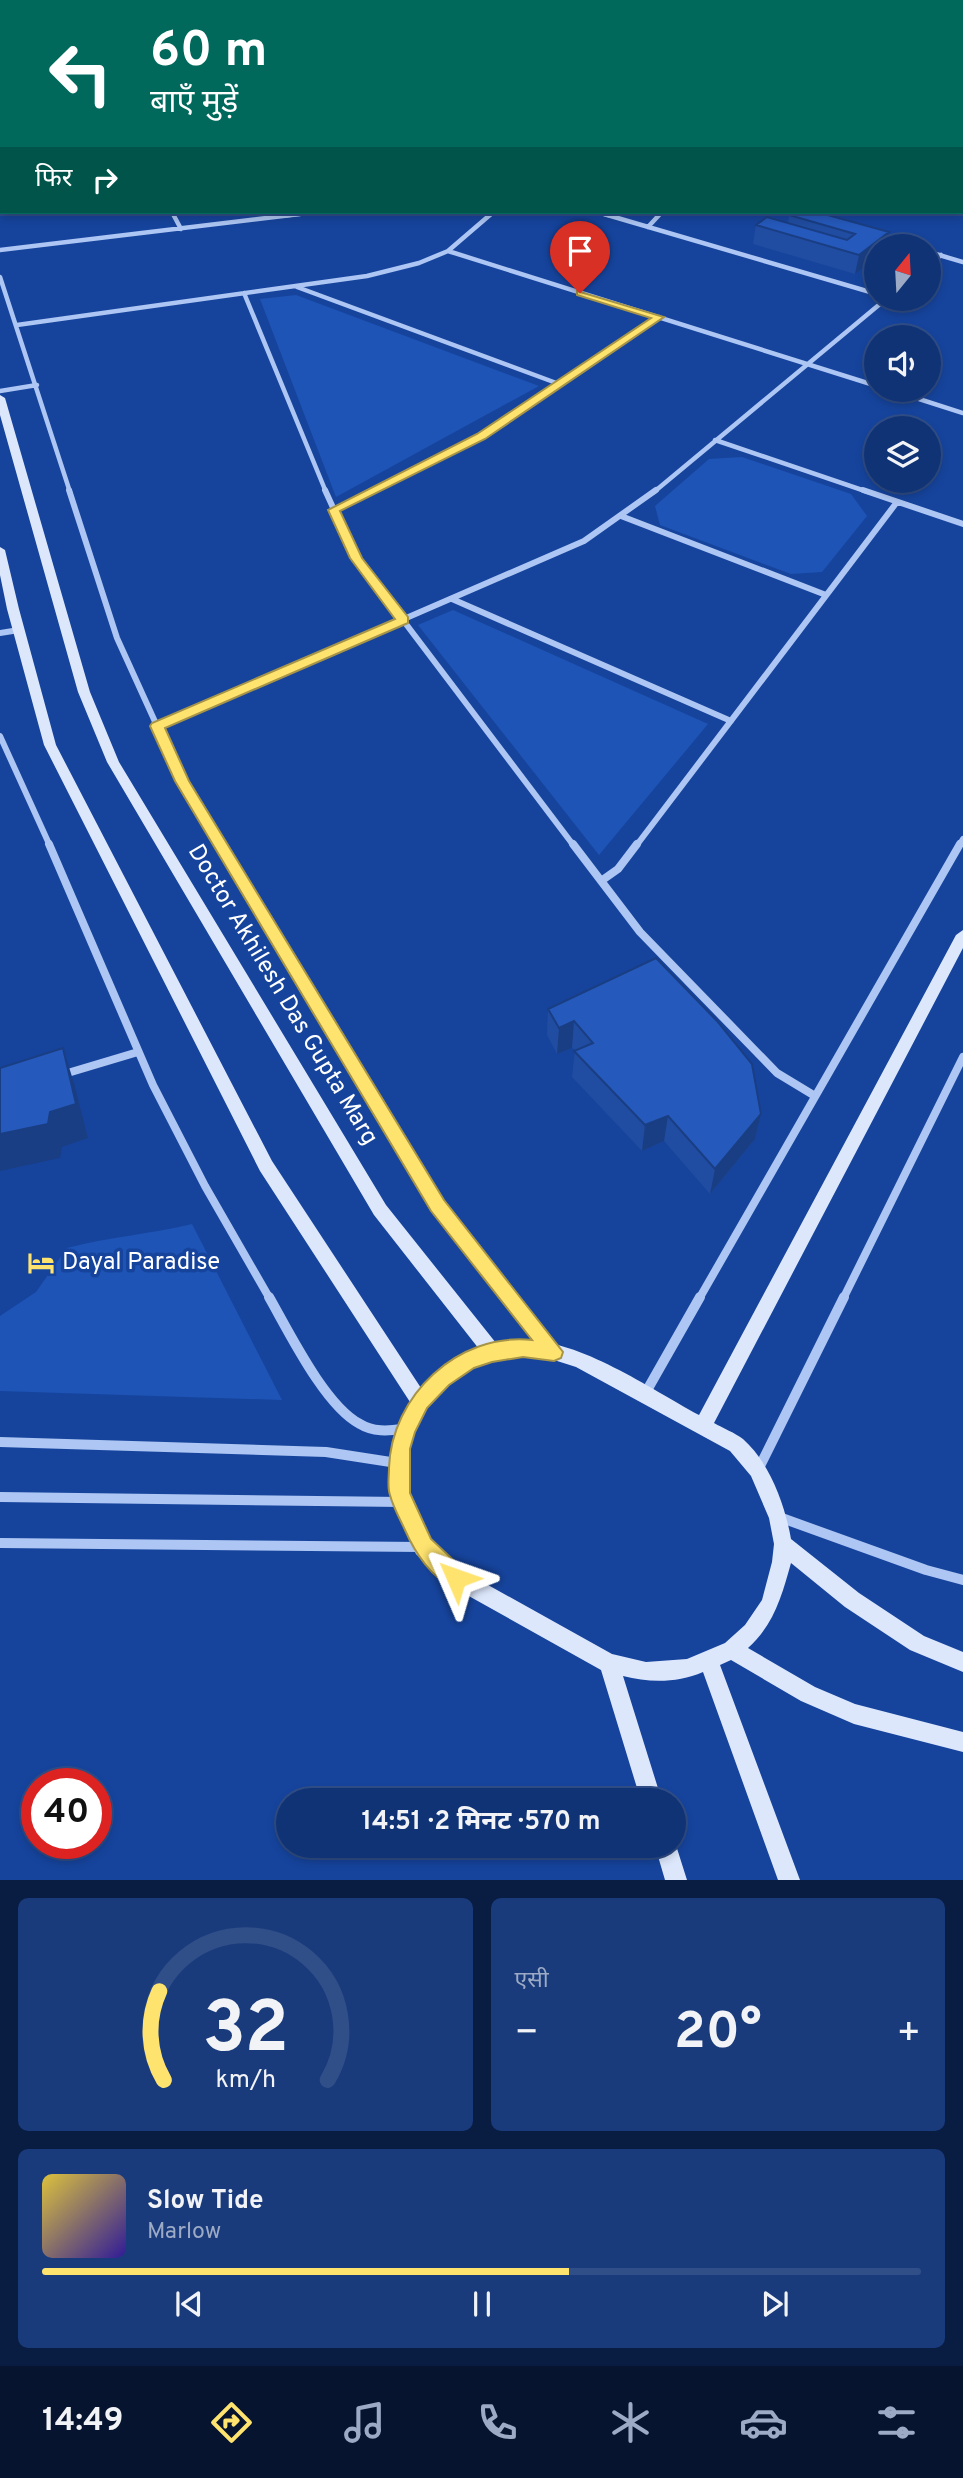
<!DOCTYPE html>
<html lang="hi">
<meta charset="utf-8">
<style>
:root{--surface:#103376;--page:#193b7b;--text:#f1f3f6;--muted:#9caac5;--line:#304e88;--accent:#ffe36f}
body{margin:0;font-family:Overpass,"Noto Sans Devanagari",sans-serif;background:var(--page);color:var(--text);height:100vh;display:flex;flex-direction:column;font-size:26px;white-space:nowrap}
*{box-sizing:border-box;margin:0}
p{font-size:23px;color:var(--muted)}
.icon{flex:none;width:38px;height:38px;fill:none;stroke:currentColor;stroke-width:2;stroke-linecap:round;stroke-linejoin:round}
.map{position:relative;height:1880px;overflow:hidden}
.panel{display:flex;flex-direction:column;gap:18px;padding:18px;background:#091c41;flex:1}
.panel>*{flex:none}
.banner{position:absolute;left:0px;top:0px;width:964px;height:214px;box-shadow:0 4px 10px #0003,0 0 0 2px var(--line);background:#00695c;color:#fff;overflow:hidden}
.needle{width:46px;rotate:18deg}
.controls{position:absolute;left:864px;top:234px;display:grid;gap:14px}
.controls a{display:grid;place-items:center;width:77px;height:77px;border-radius:50%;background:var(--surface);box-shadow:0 4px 10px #0003,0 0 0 2px var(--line);font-size:35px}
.speed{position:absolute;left:21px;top:1768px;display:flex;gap:14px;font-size:35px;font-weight:700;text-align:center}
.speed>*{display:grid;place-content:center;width:91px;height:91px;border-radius:50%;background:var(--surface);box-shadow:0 4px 10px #0003,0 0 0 2px var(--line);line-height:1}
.speed .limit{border:10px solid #d22;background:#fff;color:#111}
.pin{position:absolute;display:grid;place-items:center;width:60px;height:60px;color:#fff;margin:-72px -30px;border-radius:50% 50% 50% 0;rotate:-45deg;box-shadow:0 0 7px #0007}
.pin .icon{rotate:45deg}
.me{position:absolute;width:77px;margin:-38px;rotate:313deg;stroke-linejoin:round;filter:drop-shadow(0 0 5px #0008)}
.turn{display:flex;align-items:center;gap:24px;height:147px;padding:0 35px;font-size:32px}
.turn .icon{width:91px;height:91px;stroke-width:2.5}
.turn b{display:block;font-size:49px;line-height:60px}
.then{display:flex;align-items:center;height:66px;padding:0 35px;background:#0003;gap:14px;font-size:26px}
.big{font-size:52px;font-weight:700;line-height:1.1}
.panel .card{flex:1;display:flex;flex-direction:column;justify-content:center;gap:10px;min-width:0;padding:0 24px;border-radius:10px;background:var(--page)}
.panel .dial{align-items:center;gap:0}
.dial svg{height:182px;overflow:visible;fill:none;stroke:var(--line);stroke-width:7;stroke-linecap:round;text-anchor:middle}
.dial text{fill:var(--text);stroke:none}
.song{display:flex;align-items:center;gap:21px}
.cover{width:84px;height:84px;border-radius:10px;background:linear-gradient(135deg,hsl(50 70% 55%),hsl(250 70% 35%))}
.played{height:7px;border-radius:4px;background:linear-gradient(90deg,var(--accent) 60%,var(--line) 60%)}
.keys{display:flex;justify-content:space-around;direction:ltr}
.heat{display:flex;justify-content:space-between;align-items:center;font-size:38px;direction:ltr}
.panel .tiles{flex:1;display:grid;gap:18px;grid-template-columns:1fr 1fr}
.card:last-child{grid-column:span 2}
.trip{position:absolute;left:276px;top:1788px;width:410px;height:70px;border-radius:35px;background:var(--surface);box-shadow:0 4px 10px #0003,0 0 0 2px var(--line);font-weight:700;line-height:70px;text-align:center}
.tab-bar{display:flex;height:112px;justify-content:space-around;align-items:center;background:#06142f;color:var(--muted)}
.tab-bar .icon{width:49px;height:49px}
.tab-bar .selected{color:var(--accent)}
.tab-bar b{font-size:32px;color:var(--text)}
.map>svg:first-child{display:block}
.green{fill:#1e54b6}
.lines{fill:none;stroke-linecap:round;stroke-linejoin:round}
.street-far4{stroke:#adc6f3;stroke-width:3.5}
.street-far3{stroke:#adc6f3;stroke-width:4.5}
.street-far2{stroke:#adc6f3;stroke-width:6}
.street-far1{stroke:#adc6f3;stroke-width:8}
.street{stroke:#adc6f3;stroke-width:10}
.secondary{fill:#dce7fc;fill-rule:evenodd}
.wall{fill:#204da1}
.shaded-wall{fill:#1a3e83}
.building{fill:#2559bb;stroke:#1a3e83;stroke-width:2}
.route{fill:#ffe36f;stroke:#a69448;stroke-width:2}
.labels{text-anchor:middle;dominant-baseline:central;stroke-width:7;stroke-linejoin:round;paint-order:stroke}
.street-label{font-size:24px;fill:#fff;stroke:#16449d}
.poi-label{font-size:24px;fill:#fff;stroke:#16449d;text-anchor:start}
</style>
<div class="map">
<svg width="963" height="1880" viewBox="0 0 963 1880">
<rect width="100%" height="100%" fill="#16449d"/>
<path class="green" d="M296,295L539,386L336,497L260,299Z
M742,457L851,494L867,516L822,572L791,574L660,525L655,506L709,459Z
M453,610L708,724L599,855L418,625Z
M192,1224L282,1400L0,1391V1316L36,1292L67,1248C108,1237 151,1234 192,1224Z"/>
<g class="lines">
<path class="street-far4" d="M346,0L352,2
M507,0L514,2
M261,2L265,0
M172,212L174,216
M596,212L610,216
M784,212L798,215
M285,216L319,212
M489,216L494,212
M658,216L662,212"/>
<path class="street-far3" d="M173,214L181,229
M604,214L877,294
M795,214L798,215
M648,227L660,214
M880,238L909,247
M0,250L300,214
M448,251L877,386
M929,252L963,262
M929,265L941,255
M0,277L70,492
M297,287L559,384
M244,293L326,492
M17,325L367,276L419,263L448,251L491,214
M891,390L963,413
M0,391L37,385
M715,440L868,492
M370,492L481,436L659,317
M654,492L886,299"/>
<path class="street-far2" d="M69,490L117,638L182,781L221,846
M325,490L356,558L574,846
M863,490L963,524
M334,510L373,490
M621,516L826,595
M452,599L731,721
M0,633L19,630
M157,726L584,541L656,490
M0,736L50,846
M636,846L897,502
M959,846L963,839"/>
<path class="street-far1" d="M49,844L153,1085L205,1186L270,1299
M220,844L438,1205L512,1299
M573,844L640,932L777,1073L815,1096
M601,881L618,869L637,844
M61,1075L138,1052
M699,1299L960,844
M843,1299L963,1057"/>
<path class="street" d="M269,1297C289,1332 325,1406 360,1424C373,1432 388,1431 402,1429
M510,1297L551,1349
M646,1392L700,1297
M0,1442L326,1452L397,1463
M758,1470L844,1297
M0,1497L402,1502
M779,1517L926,1570L963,1580
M0,1543L422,1547"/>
<path class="secondary" d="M88,0H96L86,2Z
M114,0H122L112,2Z
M2,32V37H0V33Z
M962,69H963V74H962Z
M0,395L5,398L90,692L119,762L386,1205L496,1343C505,1342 514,1340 523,1340C581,1340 649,1388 699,1415L956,935L963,930V948L714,1423C723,1428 735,1433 743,1439C770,1463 785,1505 791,1539L859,1593L924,1636L963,1652V1672L910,1650L845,1607L791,1563C782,1595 774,1625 748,1648L815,1687L855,1704L963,1732V1752L854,1724L801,1701L731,1660L720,1665L800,1880H778L703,1672C677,1683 650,1683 623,1676L662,1801H641L601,1670L449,1585L416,1554L390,1493L391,1449L396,1429L410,1402L260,1171L44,745L7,609L0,575V547L5,550L19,609L56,745L272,1161L421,1388C438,1370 456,1358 479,1349L374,1215L107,762L78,692L0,415ZM523,1356L554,1360L576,1367L730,1451L751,1476L769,1518L774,1544L772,1562L762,1600L745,1625L725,1643L687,1659L646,1662L612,1654L463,1571L430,1540L408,1493L409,1449L413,1431L426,1408L448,1384L474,1367L492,1360Z
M674,1839L687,1880H665L655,1846H674Z"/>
</g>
<path class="wall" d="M789,215L889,232L855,274L753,244L756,225L788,223Z
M548,1009L761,1114L755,1139L710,1194L664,1141L642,1151L572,1077L575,1050L572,1048L557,1054L547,1035Z"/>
<path class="shaded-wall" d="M889,232L886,247H877V257L855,274L859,255Z
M574,1021L572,1048L557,1054L559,1028Z
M63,1048L74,1083L88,1138L62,1147L60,1158L0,1171V1134Z
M761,1114L755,1139L710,1194L715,1169Z
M668,1116L664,1141L642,1151L645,1125Z"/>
<path class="building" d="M794,212H817L889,232L859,255L756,225L767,217L847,240L855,234L789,215Z
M656,958L718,1022L752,1064L761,1114L715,1169L668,1116L645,1125L574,1051L593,1043L574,1021L559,1028L548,1009Z
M63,1048L76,1104L50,1112L48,1124L0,1134V1068Z"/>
<path class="route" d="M577,291L664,317L485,439L340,511L362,558L408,617V623L165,728L189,781L444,1200L563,1352L561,1358L554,1361L523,1357L492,1362L474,1368L449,1385L427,1408L415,1432L410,1449V1493L431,1539L464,1570L467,1578L464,1586L456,1589C432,1579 415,1553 405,1530C400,1519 393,1507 390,1495C387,1487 389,1477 389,1468C391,1396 458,1332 532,1340L431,1211L175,781L150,726L152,723L395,619L350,558L328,510L477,434L651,318L577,295Z"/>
<defs>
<g id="hotel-bare" transform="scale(2.1)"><path d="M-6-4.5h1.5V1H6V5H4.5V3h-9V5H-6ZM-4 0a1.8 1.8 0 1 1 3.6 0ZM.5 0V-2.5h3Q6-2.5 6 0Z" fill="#ffe36f" stroke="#16449d" stroke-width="2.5" paint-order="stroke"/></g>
</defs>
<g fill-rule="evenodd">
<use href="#hotel-bare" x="41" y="1263"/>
</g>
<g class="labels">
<g class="street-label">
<text transform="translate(282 995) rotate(59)">Doctor Akhilesh Das Gupta Marg</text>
</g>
<g class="poi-label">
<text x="62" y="1263">Dayal Paradise</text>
</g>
</g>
</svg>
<div class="controls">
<a><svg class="needle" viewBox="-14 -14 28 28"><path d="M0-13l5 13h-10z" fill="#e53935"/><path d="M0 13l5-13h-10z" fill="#9caac5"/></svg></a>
<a><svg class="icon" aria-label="sound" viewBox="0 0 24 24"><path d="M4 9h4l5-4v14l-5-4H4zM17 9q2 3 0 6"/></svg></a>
<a><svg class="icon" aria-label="layers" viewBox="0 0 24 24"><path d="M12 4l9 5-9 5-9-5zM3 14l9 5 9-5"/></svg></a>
</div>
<div class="speed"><div class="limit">40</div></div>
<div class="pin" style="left:580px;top:293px;background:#d93025"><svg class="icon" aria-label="arrive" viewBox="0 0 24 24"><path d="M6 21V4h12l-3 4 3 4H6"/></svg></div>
<svg class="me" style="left:456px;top:1578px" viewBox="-20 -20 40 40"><path d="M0-17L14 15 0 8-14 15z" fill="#ffe36f" stroke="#fff" stroke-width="4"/></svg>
<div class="trip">14:51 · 2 मिनट · 570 m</div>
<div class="banner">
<div class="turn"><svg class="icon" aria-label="left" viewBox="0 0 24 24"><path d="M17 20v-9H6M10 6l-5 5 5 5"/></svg><div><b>60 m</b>बाएँ मुड़ें</div></div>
<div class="then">फिर<svg class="icon" aria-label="right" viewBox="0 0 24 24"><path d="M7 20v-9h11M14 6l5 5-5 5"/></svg></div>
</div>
</div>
<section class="panel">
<div class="tiles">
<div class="card dial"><svg viewBox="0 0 100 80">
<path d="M14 69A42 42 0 1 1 86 69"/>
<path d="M14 69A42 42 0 0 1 12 30" stroke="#ffe36f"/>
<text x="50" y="56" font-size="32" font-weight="700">32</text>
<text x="50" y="72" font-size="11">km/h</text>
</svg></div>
<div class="card"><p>एसी</p>
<div class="heat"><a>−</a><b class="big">20°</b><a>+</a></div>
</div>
<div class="card">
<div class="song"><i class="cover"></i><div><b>Slow Tide</b><p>Marlow</p></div></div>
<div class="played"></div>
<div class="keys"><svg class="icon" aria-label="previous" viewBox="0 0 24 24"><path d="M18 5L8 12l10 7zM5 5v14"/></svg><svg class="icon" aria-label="pause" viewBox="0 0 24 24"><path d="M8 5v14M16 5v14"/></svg><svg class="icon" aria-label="next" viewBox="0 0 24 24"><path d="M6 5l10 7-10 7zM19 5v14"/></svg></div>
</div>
</div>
</section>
<nav class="tab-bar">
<b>14:49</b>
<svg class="icon selected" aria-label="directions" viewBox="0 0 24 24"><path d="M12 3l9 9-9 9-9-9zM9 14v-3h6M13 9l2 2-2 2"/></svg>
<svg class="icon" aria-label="music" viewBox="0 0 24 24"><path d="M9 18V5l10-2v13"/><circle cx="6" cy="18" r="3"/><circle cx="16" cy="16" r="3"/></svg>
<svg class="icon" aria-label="phone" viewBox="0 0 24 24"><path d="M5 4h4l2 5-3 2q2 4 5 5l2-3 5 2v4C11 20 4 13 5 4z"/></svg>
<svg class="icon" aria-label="climate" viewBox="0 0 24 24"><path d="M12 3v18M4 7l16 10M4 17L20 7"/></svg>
<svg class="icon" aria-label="car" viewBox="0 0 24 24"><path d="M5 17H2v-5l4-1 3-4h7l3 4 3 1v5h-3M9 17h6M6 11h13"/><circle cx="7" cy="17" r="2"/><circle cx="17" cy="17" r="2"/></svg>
<svg class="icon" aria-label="filters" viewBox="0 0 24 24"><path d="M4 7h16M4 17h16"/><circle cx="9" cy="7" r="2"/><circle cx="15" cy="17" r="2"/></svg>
</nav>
